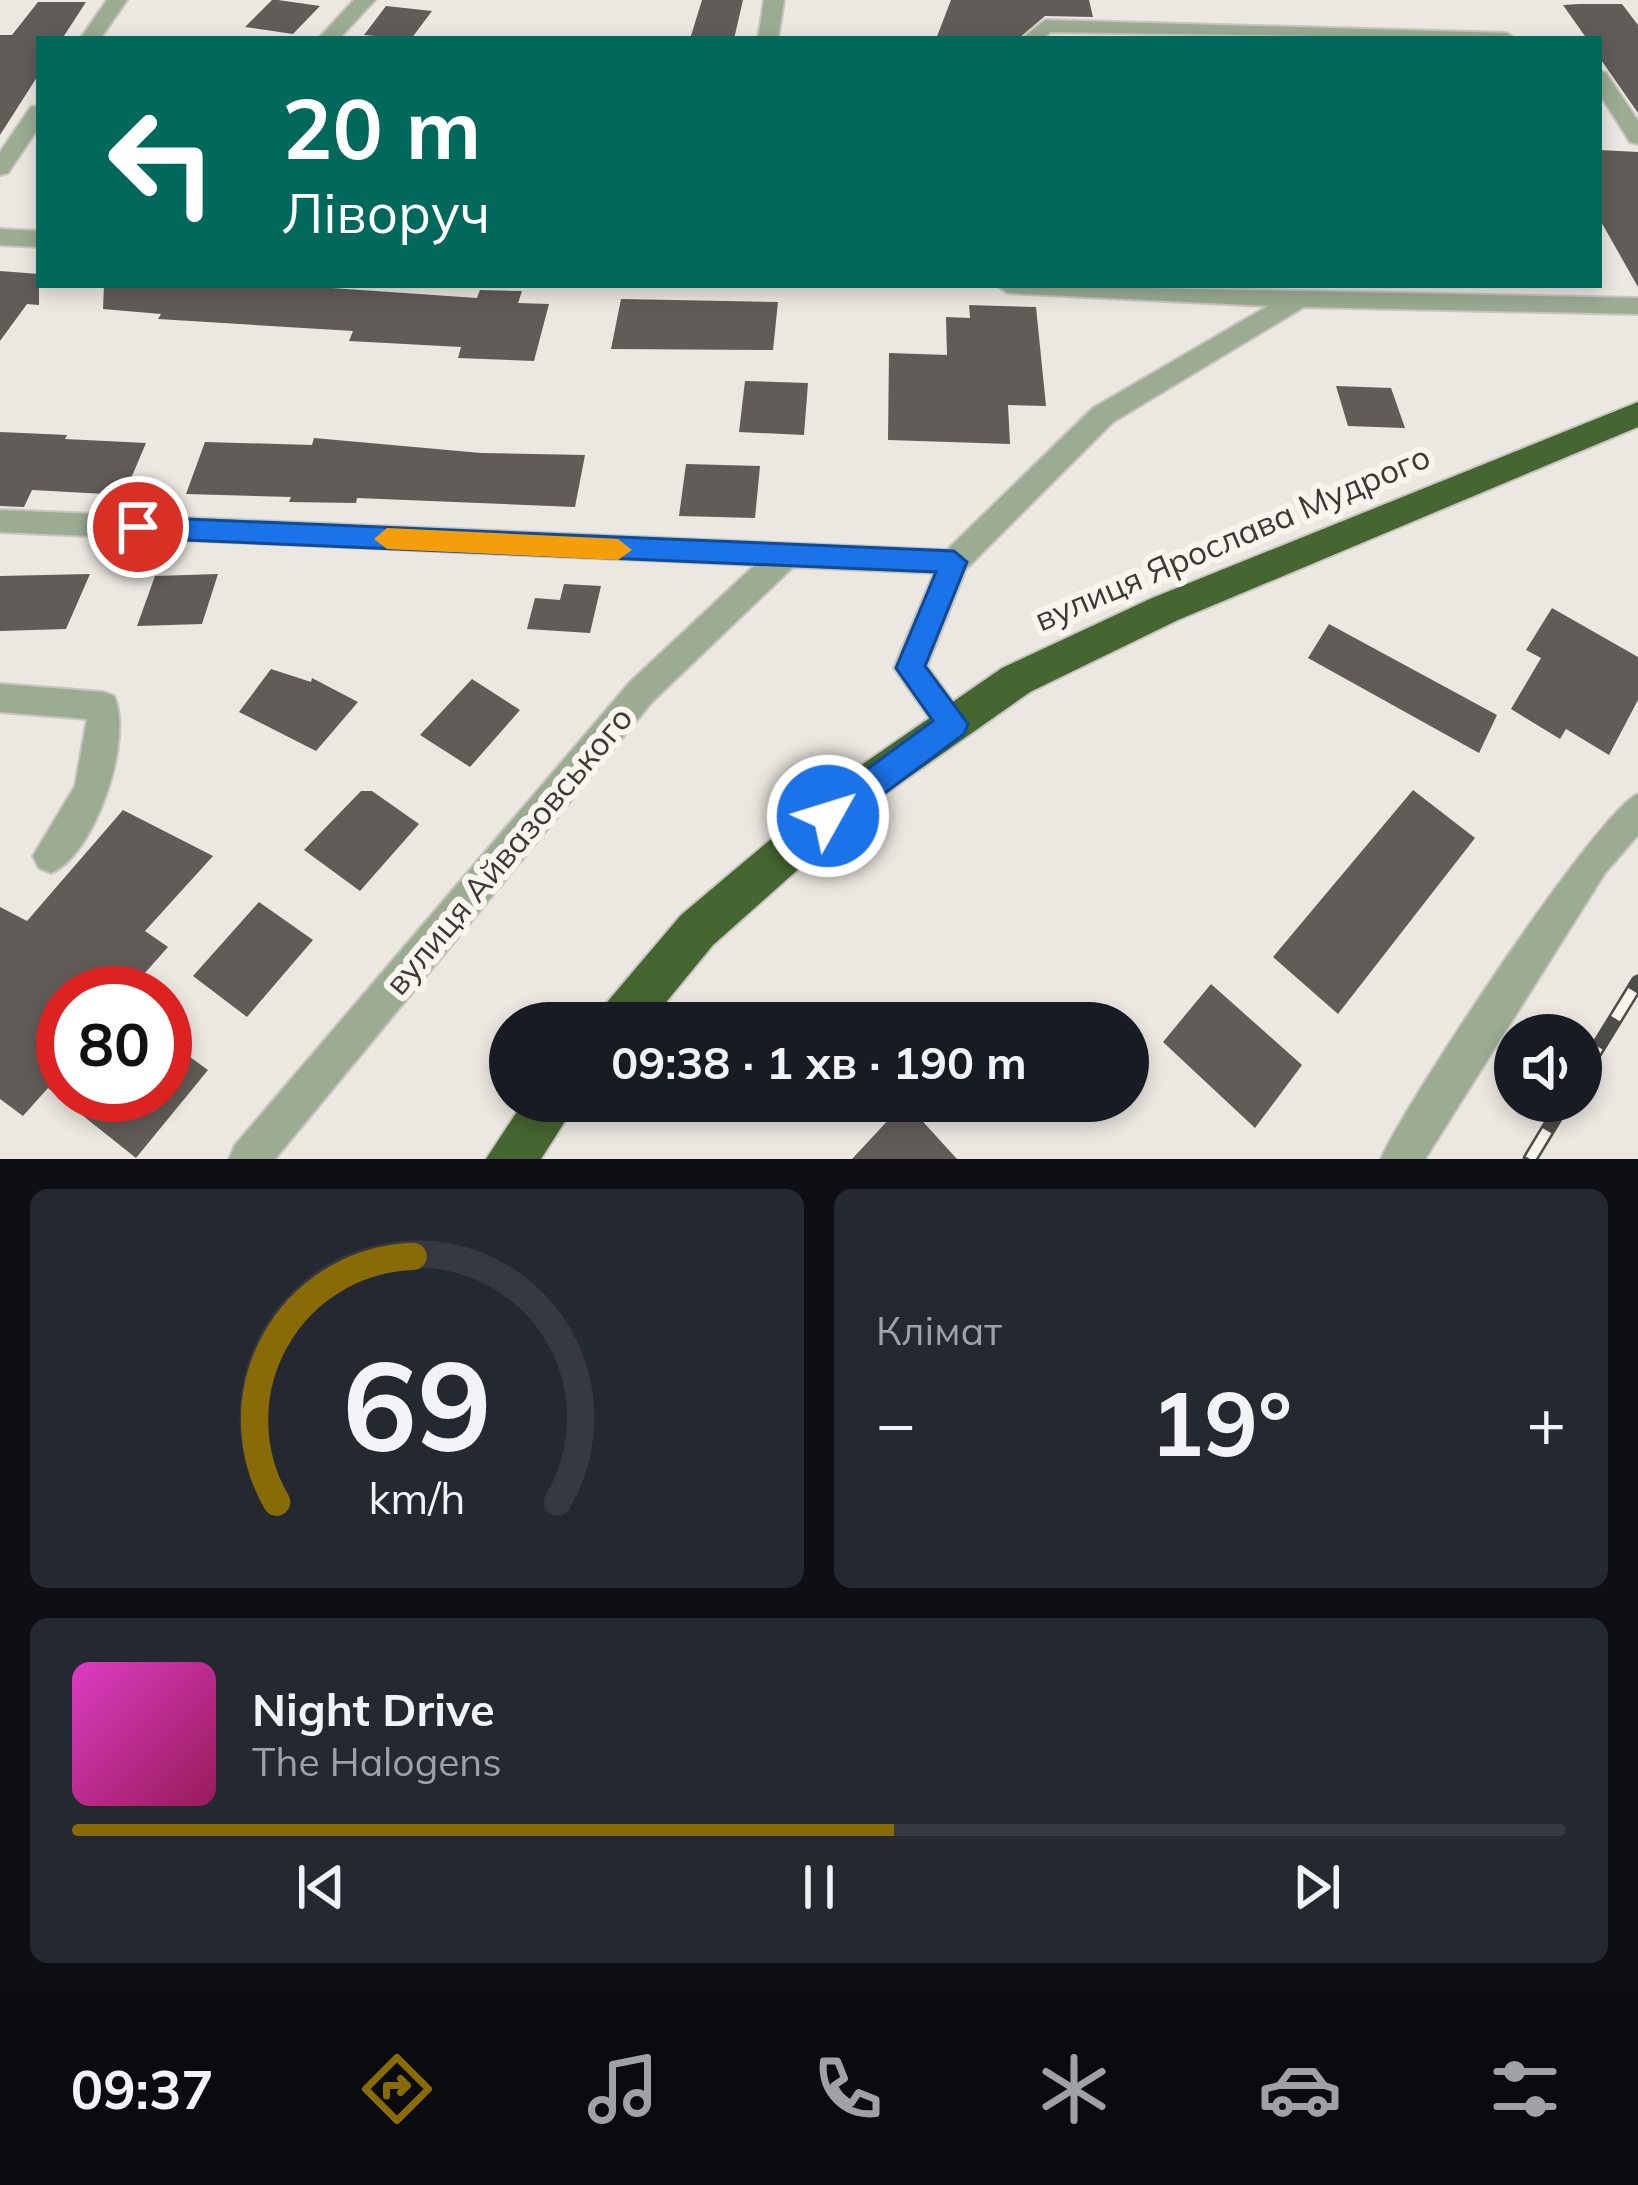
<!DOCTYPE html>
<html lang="uk">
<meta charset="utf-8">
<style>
:root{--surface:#171b24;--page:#242831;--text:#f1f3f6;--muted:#9ea1a6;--line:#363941;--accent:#886a07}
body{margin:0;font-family:Mulish,sans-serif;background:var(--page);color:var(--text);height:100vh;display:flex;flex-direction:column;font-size:45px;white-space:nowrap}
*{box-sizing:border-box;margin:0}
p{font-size:39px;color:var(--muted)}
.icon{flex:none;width:66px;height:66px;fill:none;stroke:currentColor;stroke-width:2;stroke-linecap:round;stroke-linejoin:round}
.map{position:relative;height:1159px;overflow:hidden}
.panel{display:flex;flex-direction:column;gap:30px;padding:30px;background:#0d0f14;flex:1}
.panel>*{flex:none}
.hud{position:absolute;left:36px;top:36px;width:1566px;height:252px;border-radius:0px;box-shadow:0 6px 18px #0003;background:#00695c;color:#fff;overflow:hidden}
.controls{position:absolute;left:1494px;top:1014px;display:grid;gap:24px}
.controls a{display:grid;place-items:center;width:108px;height:108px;border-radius:50%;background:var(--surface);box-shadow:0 6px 18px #0003;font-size:60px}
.speed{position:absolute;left:36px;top:966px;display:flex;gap:24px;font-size:60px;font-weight:700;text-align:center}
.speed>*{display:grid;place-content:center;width:156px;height:156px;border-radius:50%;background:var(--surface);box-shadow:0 6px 18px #0003;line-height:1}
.speed .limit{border:18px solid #d22;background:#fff;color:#111}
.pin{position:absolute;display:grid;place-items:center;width:102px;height:102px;color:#fff;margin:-51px;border:6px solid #fff;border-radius:50%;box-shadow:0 3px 12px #0007}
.me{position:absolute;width:132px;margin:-66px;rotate:51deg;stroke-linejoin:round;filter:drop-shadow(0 0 9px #0008)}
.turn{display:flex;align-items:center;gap:42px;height:252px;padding:0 48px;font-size:54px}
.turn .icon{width:156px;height:156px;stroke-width:2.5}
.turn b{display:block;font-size:84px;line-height:102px}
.big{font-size:90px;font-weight:700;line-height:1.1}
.panel .tile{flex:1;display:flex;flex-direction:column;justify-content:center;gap:18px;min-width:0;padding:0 42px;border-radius:18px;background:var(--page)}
.panel .dial{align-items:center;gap:0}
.dial svg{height:312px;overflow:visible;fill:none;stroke:var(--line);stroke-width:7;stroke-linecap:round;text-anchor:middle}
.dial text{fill:var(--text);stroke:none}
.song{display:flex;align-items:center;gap:36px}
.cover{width:144px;height:144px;border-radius:18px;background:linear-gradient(135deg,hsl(310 70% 55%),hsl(330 70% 35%))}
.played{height:12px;border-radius:6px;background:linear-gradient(90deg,var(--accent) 55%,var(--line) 55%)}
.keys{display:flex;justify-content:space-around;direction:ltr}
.heat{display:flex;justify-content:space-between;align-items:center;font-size:66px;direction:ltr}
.panel .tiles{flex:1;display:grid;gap:30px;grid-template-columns:1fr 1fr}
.tile:last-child{grid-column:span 2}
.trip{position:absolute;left:489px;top:1002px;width:660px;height:120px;border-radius:60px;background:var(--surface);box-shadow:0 6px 18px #0003;font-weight:700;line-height:120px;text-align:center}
.dock{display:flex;height:192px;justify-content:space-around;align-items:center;background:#090b0e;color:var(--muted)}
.dock .icon{width:84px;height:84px}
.dock .selected{color:var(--accent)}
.dock b{font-size:54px;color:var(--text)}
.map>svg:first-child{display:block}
.building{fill:#615c57}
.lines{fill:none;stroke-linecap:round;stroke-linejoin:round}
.minor-casing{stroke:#c7c5be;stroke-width:4}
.highway-casing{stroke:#c7c5be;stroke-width:4}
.minor{fill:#9bac93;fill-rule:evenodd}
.highway{fill:#456630;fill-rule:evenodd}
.rail-casing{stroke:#4d4c48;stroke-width:15}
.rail{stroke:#f8f5ee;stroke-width:10;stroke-dasharray:33;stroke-linecap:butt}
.route{fill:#1a73e8;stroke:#114b97;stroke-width:3}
.slow{fill:#f59e0b}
.labels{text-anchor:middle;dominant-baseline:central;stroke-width:12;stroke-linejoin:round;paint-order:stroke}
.street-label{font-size:33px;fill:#3a3936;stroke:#f8f5ee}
</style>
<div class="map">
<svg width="1638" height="1159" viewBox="0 0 1638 1159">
<rect width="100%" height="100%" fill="#eae8e0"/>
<path class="building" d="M272,0H278L320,6L293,34L245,27Z
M702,0H743L734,39H690Z
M951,0H1089L1093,17L1045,16L1018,39H936Z
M38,2H86L62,39H39V74L0,135V35H12Z
M1579,4H1622L1638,25V113L1599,57V39H1587L1563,5Z
M386,6L432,11L411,39L364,35Z
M1599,150L1638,152V287L1599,218Z
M0,271L39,274V305L27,304L0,341Z
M104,285H288L477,298L480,290L522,291L518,303L549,304L534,361L458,358L461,347L349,341L353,331L158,319L161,314L103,309Z
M621,299L778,302L773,350L611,349Z
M969,305L1036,307L1046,406L1008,405L1010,444L888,440L889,353L947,355L946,317L970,318Z
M745,381L808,383L804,435L739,432Z
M1336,386L1391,388L1405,428L1348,426Z
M0,432L67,435L65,439L146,443L124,495L32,490L24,507L0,506Z
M314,438L481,453L585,455L575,507L357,498L356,503L289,502L291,497L186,494L205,442L312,445Z
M686,464L760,466L755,518L679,516Z
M90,574L66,629L0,631V576Z
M218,574L202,624L137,626L155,576Z
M564,584L601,586L590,633L527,629L535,598L560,600Z
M1552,608L1638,657V700L1609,755L1566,729L1560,739L1511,709L1541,658L1526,650Z
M1329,624L1497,715L1479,753L1308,658Z
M271,669L311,682L312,678L358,702L316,751L239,712Z
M472,679L520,710L470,767L420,735Z
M1413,790L1475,838L1338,1014L1273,957Z
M361,791H372L419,824L360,891L304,850Z
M123,810L213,856L145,931L168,947L127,993H63V1095H165V1039L208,1070L136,1158L48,1088L23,1116L0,1099V907L27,921Z
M259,902L313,940L247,1017L193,976Z
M1211,984L1302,1065L1255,1128L1163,1042Z
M905,1102L957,1159H852Z"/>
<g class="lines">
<g class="minor-casing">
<path id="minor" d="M107,0H127L100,39H80Z
M354,0H375L339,39H318Z
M764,0H784L778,39H758Z
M1045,20L1506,33L1516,39L1050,32L1043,39H1022Z
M1599,71L1606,73L1638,121V144L1630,142L1599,93Z
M39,106V127L8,173L0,175V152L31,107Z
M0,229L39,231V247L0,245Z
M996,285L1638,298V314L1304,307L1113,422L966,569L927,666L969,724L965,734L953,739L941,734L894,668L934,573L793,567L652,702L275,1159H229L235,1145L630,682L755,565L0,532V510L947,550L1093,408L1268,306L1008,293Z
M0,684L103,692L114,696C134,739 95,855 51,873L39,868L33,856L75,786L87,719L0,712Z
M1638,794V835L1605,873L1425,1159H1381C1402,1108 1599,809 1638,794Z"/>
</g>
<g class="highway-casing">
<path id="highway" d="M1638,402V427L1178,620L1030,692L875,801L713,945L649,1023H596L603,1007L681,915L847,775L1002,668L1152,598Z
M524,1101H578L541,1159H486Z"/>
</g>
<use href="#minor" class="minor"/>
<use href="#highway" class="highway"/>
<g class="rail-casing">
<path id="rail" d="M1581,1075L1638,982
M1530,1159L1565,1101"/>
</g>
<use href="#rail" class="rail"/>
</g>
<path class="route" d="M138,517L954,551L967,562L925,666L968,724L964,734L839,827L828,831L817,827L812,816L817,806L933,721L896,668L936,572L138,538L125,527Z"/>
<path class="slow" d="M387,528L618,539L632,550L618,560L387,549L374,539Z"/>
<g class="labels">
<g class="street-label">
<text transform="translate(1232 537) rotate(-23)">вулиця Ярослава Мудрого</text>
<text transform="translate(508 850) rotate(-50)">вулиця Айвазовського</text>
</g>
</g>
</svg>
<div class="controls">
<a><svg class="icon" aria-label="sound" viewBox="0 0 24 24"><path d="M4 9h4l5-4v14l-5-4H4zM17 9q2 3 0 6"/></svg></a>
</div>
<div class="speed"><div class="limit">80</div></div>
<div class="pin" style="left:138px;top:527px;background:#d93025"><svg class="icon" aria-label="arrive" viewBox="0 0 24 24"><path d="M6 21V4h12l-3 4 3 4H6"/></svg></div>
<svg class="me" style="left:828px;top:816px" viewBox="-20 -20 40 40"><circle r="17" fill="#1a73e8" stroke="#fff" stroke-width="3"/><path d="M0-11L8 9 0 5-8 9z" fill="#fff"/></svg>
<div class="trip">09:38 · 1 хв · 190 m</div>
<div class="hud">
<div class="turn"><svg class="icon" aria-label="left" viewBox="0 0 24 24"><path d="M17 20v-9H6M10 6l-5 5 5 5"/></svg><div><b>20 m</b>Ліворуч</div></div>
</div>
</div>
<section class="panel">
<div class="tiles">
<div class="tile dial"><svg viewBox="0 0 100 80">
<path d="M14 69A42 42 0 1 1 86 69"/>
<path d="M14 69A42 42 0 0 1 49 6" stroke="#886a07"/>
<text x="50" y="56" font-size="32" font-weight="700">69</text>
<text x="50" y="72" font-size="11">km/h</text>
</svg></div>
<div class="tile"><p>Клімат</p>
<div class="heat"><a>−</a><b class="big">19°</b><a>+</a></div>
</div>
<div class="tile">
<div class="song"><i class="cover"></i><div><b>Night Drive</b><p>The Halogens</p></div></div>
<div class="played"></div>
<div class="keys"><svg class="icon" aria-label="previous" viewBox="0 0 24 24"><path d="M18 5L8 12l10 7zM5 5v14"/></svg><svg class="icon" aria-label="pause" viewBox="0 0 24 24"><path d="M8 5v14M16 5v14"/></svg><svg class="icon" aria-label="next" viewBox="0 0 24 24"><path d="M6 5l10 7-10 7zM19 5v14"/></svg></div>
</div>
</div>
</section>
<nav class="dock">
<b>09:37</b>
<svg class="icon selected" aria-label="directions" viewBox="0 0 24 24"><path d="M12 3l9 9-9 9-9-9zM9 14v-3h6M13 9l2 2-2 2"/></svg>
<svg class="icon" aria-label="music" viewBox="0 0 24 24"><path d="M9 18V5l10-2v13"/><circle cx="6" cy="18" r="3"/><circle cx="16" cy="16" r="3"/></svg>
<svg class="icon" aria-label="phone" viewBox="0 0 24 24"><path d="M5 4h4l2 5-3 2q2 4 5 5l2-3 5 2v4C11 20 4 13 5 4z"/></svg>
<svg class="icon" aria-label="climate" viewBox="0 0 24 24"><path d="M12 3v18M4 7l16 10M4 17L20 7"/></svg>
<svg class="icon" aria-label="car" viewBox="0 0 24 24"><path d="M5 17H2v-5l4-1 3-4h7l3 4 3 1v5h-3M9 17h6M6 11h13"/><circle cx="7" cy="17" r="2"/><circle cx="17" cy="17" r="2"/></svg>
<svg class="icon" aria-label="filters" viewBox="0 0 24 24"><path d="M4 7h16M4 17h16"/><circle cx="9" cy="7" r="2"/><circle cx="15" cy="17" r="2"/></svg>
</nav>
